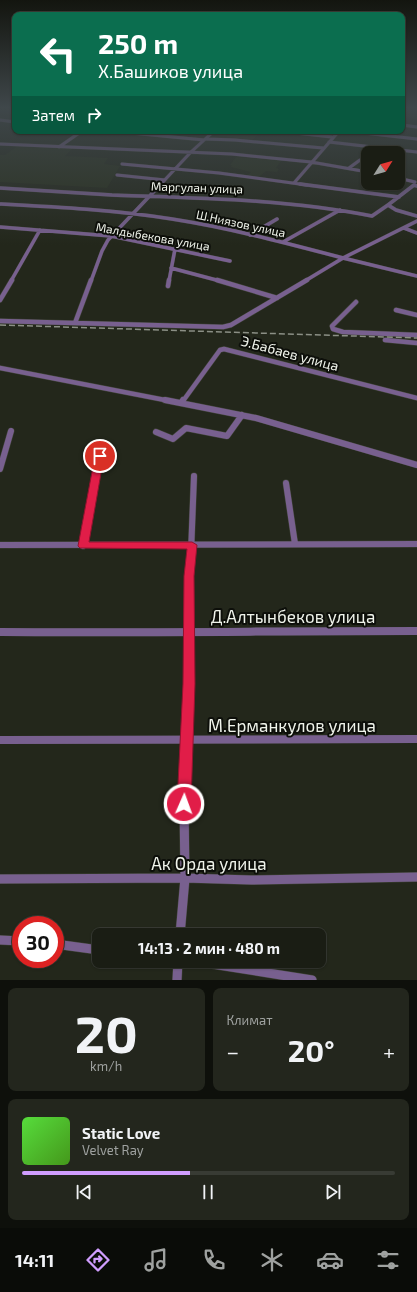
<!DOCTYPE html>
<html lang="ru">
<meta charset="utf-8">
<style>
:root{--surface:#1a1d14;--page:#23261d;--text:#f1f3f6;--muted:#9fa2a0;--line:#383b34;--accent:#d09dfe}
body{margin:0;font-family:"Exo 2",sans-serif;background:var(--page);color:var(--text);height:100vh;display:flex;flex-direction:column;font-size:15px;white-space:nowrap}
*{box-sizing:border-box;margin:0}
p{font-size:13px;color:var(--muted)}
.icon{flex:none;width:22px;height:22px;fill:none;stroke:currentColor;stroke-width:2;stroke-linecap:round;stroke-linejoin:round}
.map{position:relative;height:980px;overflow:hidden}
.drawer{display:flex;flex-direction:column;gap:8px;padding:8px;background:#0e100b;flex:1}
.drawer>*{flex:none}
.top-card{position:absolute;left:12px;top:12px;width:393px;height:122px;border-radius:8px;box-shadow:0 1px 3px #0004,0 0 0 1px var(--line);background:#0b6e4f;color:#fff;overflow:hidden}
.needle{width:26px;rotate:53deg}
.controls{position:absolute;left:361px;top:146px;display:grid;gap:8px}
.controls a{display:grid;place-items:center;width:44px;height:44px;border-radius:8px;background:var(--surface);box-shadow:0 1px 3px #0004,0 0 0 1px var(--line);font-size:20px}
.speed{position:absolute;left:12px;top:916px;display:flex;gap:8px;font-size:20px;font-weight:700;text-align:center}
.speed>*{display:grid;place-content:center;width:52px;height:52px;border-radius:50%;background:var(--surface);box-shadow:0 1px 3px #0004,0 0 0 1px var(--line);line-height:1}
.speed .limit{border:6px solid #d22;background:#fff;color:#111}
.pin{position:absolute;display:grid;place-items:center;width:34px;height:34px;color:#fff;margin:-17px;border:2px solid #fff;border-radius:50%;box-shadow:0 1px 4px #0007}
.me{position:absolute;width:44px;margin:-22px;rotate:2deg;stroke-linejoin:round;filter:drop-shadow(0 0 3px #0008)}
.turn{display:flex;align-items:center;gap:14px;height:84px;padding:0 20px;font-size:18px}
.turn .icon{width:52px;height:52px;stroke-width:2.5}
.turn b{display:block;font-size:28px;line-height:34px}
.then{display:flex;align-items:center;height:38px;padding:0 20px;background:#0003;gap:8px;font-size:15px}
.big{font-size:30px;font-weight:700;line-height:1.1}
.drawer .tile{flex:1;display:flex;flex-direction:column;justify-content:center;gap:6px;min-width:0;padding:0 14px;border-radius:8px;background:var(--page)}
.drawer .dial{align-items:center;gap:0}
.dial b{font-size:52px;line-height:1}
.song{display:flex;align-items:center;gap:12px}
.cover{width:48px;height:48px;border-radius:6px;background:linear-gradient(135deg,hsl(110 70% 55%),hsl(100 70% 35%))}
.played{height:4px;border-radius:2px;background:linear-gradient(90deg,var(--accent) 45%,var(--line) 45%)}
.keys{display:flex;justify-content:space-around;direction:ltr}
.heat{display:flex;justify-content:space-between;align-items:center;font-size:22px;direction:ltr}
.drawer .tiles{flex:1;display:grid;gap:8px;grid-template-columns:1fr 1fr}
.tile:last-child{grid-column:span 2}
.trip{position:absolute;left:92px;top:928px;width:234px;height:40px;border-radius:8px;background:var(--surface);box-shadow:0 1px 3px #0004,0 0 0 1px var(--line);font-weight:700;line-height:40px;text-align:center}
.dock{display:flex;height:64px;justify-content:space-around;align-items:center;background:#0a0c08;color:var(--muted)}
.dock .icon{width:28px;height:28px}
.dock .selected{color:var(--accent)}
.dock b{font-size:18px;color:var(--text)}
.map>svg:first-child{display:block}
.built{fill:#282f1d}
.lines{fill:none;stroke-linecap:round;stroke-linejoin:round}
.minor-far5-casing{stroke:#404438;stroke-width:3.5}
.minor-far4-casing{stroke:#404438;stroke-width:4}
.minor-far3-casing{stroke:#404438;stroke-width:5.5}
.minor-far2-casing{stroke:#404438;stroke-width:7}
.minor-far1-casing{stroke:#404438;stroke-width:8}
.minor-casing{stroke:#404438;stroke-width:10}
.minor-far5{stroke:#78608f;stroke-width:3}
.minor-far4{stroke:#78608f;stroke-width:3.5}
.minor-far3{stroke:#78608f;stroke-width:4.5}
.minor-far2{stroke:#78608f;stroke-width:6}
.minor-far1{stroke:#78608f;stroke-width:8}
.minor{stroke:#78608f;stroke-width:9}
.rail{stroke:#8b8f85;stroke-width:1.5;stroke-dasharray:6 3;stroke-linecap:butt}
.route{fill:#e11d48;stroke:#92132f}
.labels{text-anchor:middle;dominant-baseline:central;stroke-width:4;stroke-linejoin:round;paint-order:stroke}
.far-street-label{font-size:12px;fill:#f0f4eb;stroke:#0d0f0a}
.street-label{font-size:14px;fill:#f0f4eb;stroke:#0d0f0a}
.near-street-label{font-size:17px;fill:#f0f4eb;stroke:#0d0f0a}
</style>
<div class="map">
<svg width="417" height="980" viewBox="0 0 417 980">
<rect width="100%" height="100%" fill="#23271b"/>
<path class="built" d="M402,108H417V119L402,117Z
M216,131H262L252,140L213,135Z
M16,147L72,149L65,156L108,158L104,164L120,166L107,188L0,182V155H5Z
M236,157L281,161L276,168L279,169L277,172L266,171L259,177L248,175L251,172L231,167L232,165H230Z"/>
<g class="lines">
<g class="minor-far5-casing">
<path id="minor-far5" d="M0,120L15,122
M402,125L417,127
M111,131L204,140
M278,131L332,137
M347,131L417,139
M206,139L235,140L323,148
M329,142L417,152
M0,144L232,154L311,162L368,172
M59,147L82,131
M122,164L219,173L307,185
M349,168L360,160
M117,175L165,180
M398,178L415,182
M294,183L339,131
M160,185L191,152L214,131"/>
</g>
<g class="minor-far4-casing">
<path id="minor-far4" d="M300,184L399,197
M417,186L414,185L388,205L396,210L417,216
M0,188C37,190 75,193 112,195C199,198 286,199 372,216L388,205
M0,204C57,207 115,210 172,219C230,228 286,243 343,258
M417,221L343,258L417,276
M0,227L111,236L230,261
M404,228L417,233
M250,235L277,219
M283,242L340,210
M171,268L220,281
M11,281L40,230
M91,281L102,251L108,240L161,184
M169,281L175,249
M305,281L343,258"/>
</g>
<g class="minor-far3-casing">
<path id="minor-far3" d="M217,280L277,298
M168,286L169,280
M0,300L12,280
M356,302L332,326L333,329L343,332L417,335
M396,310L417,315
M0,321L223,327L231,325L307,280
M75,323L91,280
M385,340L417,343
M0,368L170,401
M183,401L220,350L224,349L417,398"/>
</g>
<g class="minor-far2-casing">
<path id="minor-far2" d="M165,400L256,418L417,465
M182,402L183,400
M156,432L173,439L186,428L227,436L242,415
M0,469L11,431
M286,483L295,544
M0,545L417,544
M83,546L100,456
M191,553L194,476"/>
</g>
<g class="minor-far1-casing">
<path id="minor-far1" d="M0,632C139,633 278,631 417,631
M0,740L417,739
M187,742L189,684V576L191,552"/>
</g>
<g class="minor-casing">
<path id="minor" d="M0,879L185,878L251,880L417,877
M180,935L185,878L184,804L187,741
M0,940L21,941
M55,944L99,950
M193,961L312,980
M177,980L178,961"/>
</g>
<use href="#minor-far5" class="minor-far5"/>
<use href="#minor-far4" class="minor-far4"/>
<use href="#minor-far3" class="minor-far3"/>
<use href="#minor-far2" class="minor-far2"/>
<use href="#minor-far1" class="minor-far1"/>
<use href="#minor" class="minor"/>
<path class="rail" d="M0,325L417,338"/>
</g>
<linearGradient id="sky" x2="0" y2="1"><stop stop-color="#13150f"/><stop offset="0.44" stop-color="#3f474a"/><stop offset="1" stop-color="#3f474a" stop-opacity="0"/></linearGradient>
<rect width="417" height="245" fill="url(#sky)"/>
<path class="route" d="M100,453L104,456L89,542H192L197,545L194,576L195,684L191,804L189,809L184,811L179,809L177,804L183,684L184,576L187,549L80,548L78,546L95,456Z"/>
<g class="labels">
<g class="far-street-label">
<text transform="translate(197 187) rotate(2)">Маргулан улица</text>
<text transform="translate(241 223) rotate(12)">Ш.Ниязов улица</text>
<text transform="translate(153 236) rotate(10)">Малдыбекова улица</text>
</g>
<g class="street-label">
<text transform="translate(290 353) rotate(15)">Э.Бабаев улица</text>
</g>
<g class="near-street-label">
<text x="293" y="616">Д.Алтынбеков улица</text>
<text x="292" y="725">М.Ерманкулов улица</text>
<text x="209" y="863">Ак Орда улица</text>
</g>
</g>
</svg>
<div class="controls">
<a><svg class="needle" viewBox="-14 -14 28 28"><path d="M0-13l5 13h-10z" fill="#e53935"/><path d="M0 13l5-13h-10z" fill="#9fa2a0"/></svg></a>
</div>
<div class="speed"><div class="limit">30</div></div>
<div class="pin" style="left:100px;top:456px;background:#d93025"><svg class="icon" aria-label="arrive" viewBox="0 0 24 24"><path d="M6 21V4h12l-3 4 3 4H6"/></svg></div>
<svg class="me" style="left:184px;top:804px" viewBox="-20 -20 40 40"><circle r="17" fill="#e11d48" stroke="#fff" stroke-width="3"/><path d="M0-11L8 9 0 5-8 9z" fill="#fff"/></svg>
<div class="trip">14:13 · 2 мин · 480 m</div>
<div class="top-card">
<div class="turn"><svg class="icon" aria-label="left" viewBox="0 0 24 24"><path d="M17 20v-9H6M10 6l-5 5 5 5"/></svg><div><b>250 m</b>Х.Башиков улица</div></div>
<div class="then">Затем<svg class="icon" aria-label="right" viewBox="0 0 24 24"><path d="M7 20v-9h11M14 6l5 5-5 5"/></svg></div>
</div>
</div>
<section class="drawer">
<div class="tiles">
<div class="tile dial"><b>20</b><p>km/h</p></div>
<div class="tile"><p>Климат</p>
<div class="heat"><a>−</a><b class="big">20°</b><a>+</a></div>
</div>
<div class="tile">
<div class="song"><i class="cover"></i><div><b>Static Love</b><p>Velvet Ray</p></div></div>
<div class="played"></div>
<div class="keys"><svg class="icon" aria-label="previous" viewBox="0 0 24 24"><path d="M18 5L8 12l10 7zM5 5v14"/></svg><svg class="icon" aria-label="pause" viewBox="0 0 24 24"><path d="M8 5v14M16 5v14"/></svg><svg class="icon" aria-label="next" viewBox="0 0 24 24"><path d="M6 5l10 7-10 7zM19 5v14"/></svg></div>
</div>
</div>
</section>
<nav class="dock">
<b>14:11</b>
<svg class="icon selected" aria-label="directions" viewBox="0 0 24 24"><path d="M12 3l9 9-9 9-9-9zM9 14v-3h6M13 9l2 2-2 2"/></svg>
<svg class="icon" aria-label="music" viewBox="0 0 24 24"><path d="M9 18V5l10-2v13"/><circle cx="6" cy="18" r="3"/><circle cx="16" cy="16" r="3"/></svg>
<svg class="icon" aria-label="phone" viewBox="0 0 24 24"><path d="M5 4h4l2 5-3 2q2 4 5 5l2-3 5 2v4C11 20 4 13 5 4z"/></svg>
<svg class="icon" aria-label="climate" viewBox="0 0 24 24"><path d="M12 3v18M4 7l16 10M4 17L20 7"/></svg>
<svg class="icon" aria-label="car" viewBox="0 0 24 24"><path d="M5 17H2v-5l4-1 3-4h7l3 4 3 1v5h-3M9 17h6M6 11h13"/><circle cx="7" cy="17" r="2"/><circle cx="17" cy="17" r="2"/></svg>
<svg class="icon" aria-label="filters" viewBox="0 0 24 24"><path d="M4 7h16M4 17h16"/><circle cx="9" cy="7" r="2"/><circle cx="15" cy="17" r="2"/></svg>
</nav>
